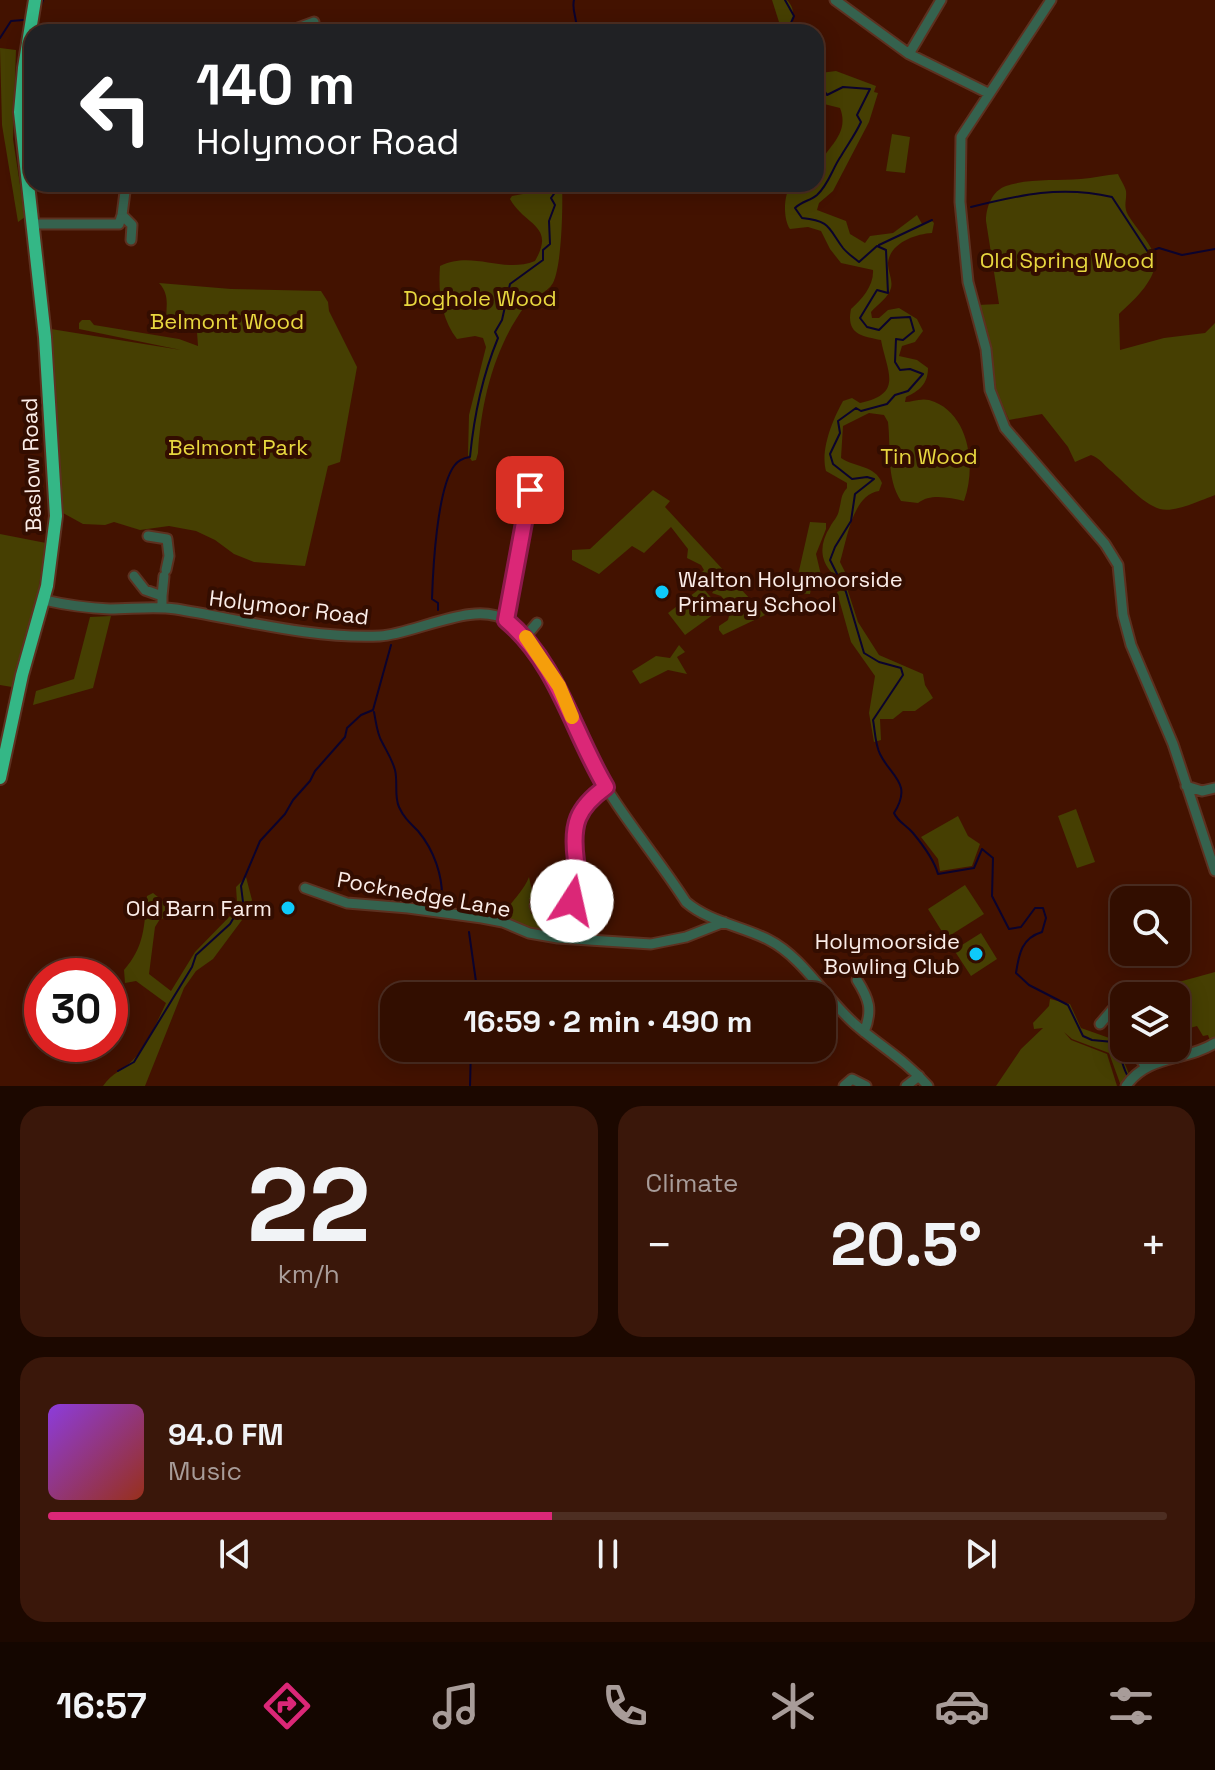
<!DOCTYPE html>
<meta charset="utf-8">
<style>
:root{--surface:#320e00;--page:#3a170a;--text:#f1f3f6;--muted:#a89c99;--line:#4d2e22;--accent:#db2777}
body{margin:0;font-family:"Space Grotesk",sans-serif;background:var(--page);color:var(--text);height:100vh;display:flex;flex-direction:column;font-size:30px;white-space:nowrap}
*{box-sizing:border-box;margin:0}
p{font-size:26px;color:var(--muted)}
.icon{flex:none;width:44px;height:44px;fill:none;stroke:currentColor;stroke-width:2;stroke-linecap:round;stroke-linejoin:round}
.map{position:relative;height:1086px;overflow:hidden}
.panel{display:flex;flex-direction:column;gap:20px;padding:20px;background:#1c0800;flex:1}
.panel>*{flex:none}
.hud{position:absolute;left:24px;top:24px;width:800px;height:168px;border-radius:24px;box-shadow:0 4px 20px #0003,0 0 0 2px var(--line);background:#202124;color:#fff;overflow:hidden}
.fabs{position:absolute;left:1110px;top:886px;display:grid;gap:16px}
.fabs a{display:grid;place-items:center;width:80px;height:80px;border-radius:16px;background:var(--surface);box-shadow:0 4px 20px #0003,0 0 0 2px var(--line);font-size:40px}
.speed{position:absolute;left:24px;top:958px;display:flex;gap:16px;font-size:40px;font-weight:700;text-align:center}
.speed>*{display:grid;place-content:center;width:104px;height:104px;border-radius:50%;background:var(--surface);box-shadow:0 4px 20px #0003,0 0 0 2px var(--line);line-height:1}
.speed .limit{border:12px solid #d22;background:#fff;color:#111}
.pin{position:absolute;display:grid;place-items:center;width:68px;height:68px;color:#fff;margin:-34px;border-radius:16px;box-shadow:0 4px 12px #0006}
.me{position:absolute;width:88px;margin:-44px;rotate:10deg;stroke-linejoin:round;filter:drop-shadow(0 0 6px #0008)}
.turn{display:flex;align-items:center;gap:28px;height:168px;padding:0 40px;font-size:36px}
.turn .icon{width:104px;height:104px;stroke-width:2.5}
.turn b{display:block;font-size:56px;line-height:68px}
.big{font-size:60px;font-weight:600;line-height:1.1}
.panel .widget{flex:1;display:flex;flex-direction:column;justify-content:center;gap:12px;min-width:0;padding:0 28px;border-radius:24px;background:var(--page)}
.panel .dial{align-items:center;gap:0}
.dial b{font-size:104px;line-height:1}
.song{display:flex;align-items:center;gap:24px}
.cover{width:96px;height:96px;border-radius:12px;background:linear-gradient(135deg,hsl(270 70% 55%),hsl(10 70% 35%))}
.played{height:8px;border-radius:4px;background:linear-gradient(90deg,var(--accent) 45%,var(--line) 45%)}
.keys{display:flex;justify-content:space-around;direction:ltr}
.heat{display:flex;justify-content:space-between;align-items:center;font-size:44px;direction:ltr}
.panel .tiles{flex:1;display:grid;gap:20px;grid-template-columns:1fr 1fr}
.widget:last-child{grid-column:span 2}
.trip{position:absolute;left:380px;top:982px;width:456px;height:80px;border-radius:24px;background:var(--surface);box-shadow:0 4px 20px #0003,0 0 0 2px var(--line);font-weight:600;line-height:80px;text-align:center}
.tab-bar{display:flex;height:128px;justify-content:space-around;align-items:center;background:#140600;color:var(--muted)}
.tab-bar .icon{width:56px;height:56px}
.tab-bar .current{color:var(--accent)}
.tab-bar b{font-size:36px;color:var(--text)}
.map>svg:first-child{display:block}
.green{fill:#463f02}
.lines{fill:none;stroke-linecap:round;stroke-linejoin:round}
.stream{stroke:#0b032d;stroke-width:2}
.minor-casing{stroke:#5d3120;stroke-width:13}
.highway-casing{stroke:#5d3120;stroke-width:16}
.minor{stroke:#35624e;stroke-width:9}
.highway{stroke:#34b786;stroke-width:12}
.route-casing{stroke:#8e194d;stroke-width:20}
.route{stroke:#db2777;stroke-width:14}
.slow{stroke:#f59e0b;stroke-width:14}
.poi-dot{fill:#0ecafa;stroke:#330d00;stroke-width:3}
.labels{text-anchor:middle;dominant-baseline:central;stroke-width:8;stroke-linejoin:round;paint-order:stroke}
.park-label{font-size:22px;fill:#e8d83f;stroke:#330d00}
.street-label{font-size:22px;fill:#fbede8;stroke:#330d00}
.poi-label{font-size:22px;fill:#fbede8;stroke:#330d00;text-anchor:end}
</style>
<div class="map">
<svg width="1215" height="1086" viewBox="0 0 1215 1086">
<rect width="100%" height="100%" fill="#431200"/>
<path class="green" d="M772,0H787C796,9 794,21 790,32H770L779,22Z
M0,48L16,50L13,139L25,217L18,222L2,125Z
M816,67L820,73L836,71L876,86L874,92L878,93L869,122L833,191L819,203L817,210L846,221L850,234L865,243L870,236L893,233L917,215L922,224L931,220L934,223L932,233C915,234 890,243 888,263C888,272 893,280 891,288C889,297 877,305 871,312L872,318H879L888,310L899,308L917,319L923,331L915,342L902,346L899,356L917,360L928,368C928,384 919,391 906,397L905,402C912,402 920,398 929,400C969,411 977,466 964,501C950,498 931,493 918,503L901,501C886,478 891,448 888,422L884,415L869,413L843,426L841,458C856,468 875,465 882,483L879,491C852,495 847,540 840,562L848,578C840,580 837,579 832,573C819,559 820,543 830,527C833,521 838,517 839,510C842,500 840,496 847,488V483L826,471C820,450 833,419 843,401L852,398L860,403C904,394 887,372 881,340C861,336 846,334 851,309C862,299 874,286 873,270L841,263L830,249L821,231L808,227L790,229C783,219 783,194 792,184H816C816,180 815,175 816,171C823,149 851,136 840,108L816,102Z
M892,134L910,137L905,173L886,171Z
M1118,174C1120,179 1125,186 1126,191C1127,200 1123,206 1128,215C1136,228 1147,239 1153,252C1163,275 1134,300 1119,314L1120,350L1164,338L1205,333L1215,323V495C1201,500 1175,513 1160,509C1141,503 1125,482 1110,470C1103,464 1101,459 1091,455L1075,462L1068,447L1042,414L1009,420L995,388L977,305L999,304L986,221C986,207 992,191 1006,186C1030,178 1057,181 1081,179C1093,178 1106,175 1118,174Z
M536,184H562C563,205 562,265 553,283C547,294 532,296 525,306C494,348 481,402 478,453L476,460L472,461L468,455L469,415L486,347L483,338L475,336L457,339C441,318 438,292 440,266C473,250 502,274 535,261C556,225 525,226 510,199L512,196L528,193Z
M159,283L231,289L321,291L328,302L329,311L357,367L340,462L328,466L305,566L254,562L234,554L215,540L196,531L169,526L140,530L114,522L105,525L83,524L63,513L51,329L181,350L79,329V323L82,320H90L94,325L179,339L198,346L197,332L167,326C164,310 172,297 159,283Z
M653,490L670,501L665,507L765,615L723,635L719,630V626L728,620L731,608L721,596L712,593L715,589L700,574L704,570L701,565L687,558L688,549L671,527L644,553L632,546L599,574L572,560V550L590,549Z
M810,522L826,523V529L816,554L821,575L813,577L810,594L794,593Z
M0,534L46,543L37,598L12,687L0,685Z
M702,587L721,609L685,635L668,613Z
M847,588L858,622L879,655L923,674L925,685L933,698L915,711H903L893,719H880L881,740L874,742L869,713L875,676L851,642L837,592Z
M111,616L93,688L33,705L36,691L74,679L90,617Z
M679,645L685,652L677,657L687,674L668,670L640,684L632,671L656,656L670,658Z
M1076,809L1095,862L1077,868L1058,816Z
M958,816L968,836L980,844L972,866L940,871L938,859L921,837Z
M246,877L252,900L242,920L213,959L196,971L184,988L145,1086H103C113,1072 122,1071 133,1060C147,1045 157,1022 166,1003L136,981L125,983L124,970C145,946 144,926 147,896L153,893L168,905L181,911V915L160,919L155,927L149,974L171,991L195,952L232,914L237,902L236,887Z
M529,877L533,896L559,892L549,901L539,902L536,897L529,899L531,914L548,908L541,933L501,917C510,903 523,892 529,877Z
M965,885L984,914L946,938L928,909Z
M981,933L997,959L971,976L954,950Z
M1215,972V1040L1211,1043L1208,1035L1203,1036L1197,1026L1176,1032V996H1148L1146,991Z
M1050,999L1070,1004L1081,1028L1115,1040L1129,1074L1121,1086L1109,1053L1072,1039L1064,1032L1071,1040L1107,1054L1117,1086H996L1021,1049L1043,1028L1034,1029L1033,1023L1049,1006Z"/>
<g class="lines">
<path class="stream" d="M574,0C571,11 579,22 576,32
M785,0L794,16L787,32
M36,19L43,0
M0,38L11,21L23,20
M816,65V66
M816,78L827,95L843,87L870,89L857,115L861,122C855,135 848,144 841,156C832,169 829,184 817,195C810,201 802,201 795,208L802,218C831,221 828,228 843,248C847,253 854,258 859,262L877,246L886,250L888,293L877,290L860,318L867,327L879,330L891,318L910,317L914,331L903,340L896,339L895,362L900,370L910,369L923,374L908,391L895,395L887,404L861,411L856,408L838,421L840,433L830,454L833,464L852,479L867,477L874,479L855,494L851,521L835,547L830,560L846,592L864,653L879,662L901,668L903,675L873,720C875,730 875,744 880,754C891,777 913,783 894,813C898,822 906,825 913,833C923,845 934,860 938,874L974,868L982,849L993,858L992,896L1009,929L1021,927L1035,908H1043L1046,918L1042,932C1022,938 1019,953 1016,973L1029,985L1068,1005L1083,1036L1092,1040L1113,1042C1122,1052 1121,1067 1129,1078
M971,207C1020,195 1061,185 1112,197L1148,252L1159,248L1182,255L1215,249
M879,245L932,220
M438,610V603L432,599C433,568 437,490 454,466C458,460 463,458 470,457C474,415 482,377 498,338L495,332L502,320L510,284L543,260V250L550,244L549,221L555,205L551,198L556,191L554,184
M374,712C376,722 377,734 382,742C387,752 392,759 395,770C398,782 394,796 399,807C404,818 410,823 418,831C434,850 443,876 442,900
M469,932L478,996
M118,1071L134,1062L192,967L196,955L230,924L243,902L241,886L260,841L285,814L293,800L310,781L315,771L345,737L347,728L361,715L373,710L391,645
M470,1086L471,1048"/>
<g class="minor-casing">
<path id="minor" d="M835,0L909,54L988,93
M1051,0L961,137L960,202L968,282L986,349L990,390L1005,428L1105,544L1118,565L1123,615L1131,645L1173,744L1215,871
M287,32L314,22
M909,54L941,0
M122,215L126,184
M33,224H119L122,215L132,225L131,240
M148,536L167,539L169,556L166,570
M134,576L145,590L162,596V608
M162,596L164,576
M44,600C66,605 87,608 110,609C132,609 154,606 176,609C243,620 312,639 380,636C416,634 477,598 509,622C554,656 566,714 591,761C616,810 656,855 686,902C709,922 742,926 769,940C803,957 828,1002 857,1026C883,1048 905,1060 928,1086
M506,620L530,490
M526,636L537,623
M1186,786L1202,791L1215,788
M305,888L347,903L408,908L482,918L503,922L529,933L558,938L651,944L686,937L724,922
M535,906C551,904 571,906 582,893C582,881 578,872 577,861C571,824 577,808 606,787
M857,980C869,999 873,1010 864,1032
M1131,996L1134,994
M1112,1010L1124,1000
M1100,1024L1112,1010L1124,1030
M1134,1048L1145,1066
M844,1086L852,1079L866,1086
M906,1086L919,1076
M1126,1086C1148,1054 1185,1062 1215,1043"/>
</g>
<g class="highway-casing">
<path id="highway" d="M0,778L22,675L47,586L56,516L45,337L20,112L24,68L35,0"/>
</g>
<use href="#minor" class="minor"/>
<use href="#highway" class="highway"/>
</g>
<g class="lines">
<g class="route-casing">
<path id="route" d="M530,490L506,620C558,664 572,730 606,787C577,808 571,824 576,861C578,872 582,881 582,893L572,901"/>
</g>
<use href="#route" class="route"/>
<path class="slow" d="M526,637L559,686L572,717"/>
</g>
<g class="poi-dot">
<circle cx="662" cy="592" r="8"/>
<circle cx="288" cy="908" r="8"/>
<circle cx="976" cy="954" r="8"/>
</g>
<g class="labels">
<g class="park-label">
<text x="1067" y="260">Old Spring Wood</text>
<text x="480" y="298">Doghole Wood</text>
<text x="227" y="321">Belmont Wood</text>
<text x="238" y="447">Belmont Park</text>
<text x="929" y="456">Tin Wood</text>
</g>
<g class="street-label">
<text transform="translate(31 465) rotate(-92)">Baslow Road</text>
<text transform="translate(289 607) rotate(7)">Holymoor Road</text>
<text transform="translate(424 894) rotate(10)">Pocknedge Lane</text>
</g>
<g class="poi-label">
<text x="678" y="579" text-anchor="start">Walton Holymoorside<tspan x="678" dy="25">Primary School</tspan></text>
<text x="272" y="908">Old Barn Farm</text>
<text x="960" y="941">Holymoorside<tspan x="960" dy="25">Bowling Club</tspan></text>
</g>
</g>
</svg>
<div class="fabs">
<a><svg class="icon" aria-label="search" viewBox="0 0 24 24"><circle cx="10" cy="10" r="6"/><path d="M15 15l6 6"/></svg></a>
<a><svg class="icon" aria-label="layers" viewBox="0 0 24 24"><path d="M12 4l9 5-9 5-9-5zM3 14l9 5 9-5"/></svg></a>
</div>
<div class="speed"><div class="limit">30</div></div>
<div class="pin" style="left:530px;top:490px;background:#d93025"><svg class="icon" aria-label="arrive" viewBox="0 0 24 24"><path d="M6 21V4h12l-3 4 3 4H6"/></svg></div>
<svg class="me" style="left:572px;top:901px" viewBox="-20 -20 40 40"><circle r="19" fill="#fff"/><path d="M0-13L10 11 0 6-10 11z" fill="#db2777"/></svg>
<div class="trip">16:59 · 2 min · 490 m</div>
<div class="hud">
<div class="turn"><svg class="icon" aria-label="left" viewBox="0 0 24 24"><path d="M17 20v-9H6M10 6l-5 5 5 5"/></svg><div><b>140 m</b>Holymoor Road</div></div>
</div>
</div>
<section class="panel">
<div class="tiles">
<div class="widget dial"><b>22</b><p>km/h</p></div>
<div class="widget"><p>Climate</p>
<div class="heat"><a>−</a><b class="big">20.5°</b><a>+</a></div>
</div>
<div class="widget">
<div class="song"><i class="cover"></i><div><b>94.0 FM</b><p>Music</p></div></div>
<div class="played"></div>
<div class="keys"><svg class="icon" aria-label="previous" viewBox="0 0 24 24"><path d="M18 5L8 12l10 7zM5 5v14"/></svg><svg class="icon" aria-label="pause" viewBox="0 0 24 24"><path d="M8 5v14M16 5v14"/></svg><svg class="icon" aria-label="next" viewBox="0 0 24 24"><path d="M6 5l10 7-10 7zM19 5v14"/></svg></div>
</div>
</div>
</section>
<nav class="tab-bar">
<b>16:57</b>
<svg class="icon current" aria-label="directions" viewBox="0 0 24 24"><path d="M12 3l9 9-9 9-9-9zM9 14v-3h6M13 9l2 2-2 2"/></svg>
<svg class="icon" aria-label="music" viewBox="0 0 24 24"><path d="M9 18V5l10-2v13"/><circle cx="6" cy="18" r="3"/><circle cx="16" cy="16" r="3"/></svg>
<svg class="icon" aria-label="phone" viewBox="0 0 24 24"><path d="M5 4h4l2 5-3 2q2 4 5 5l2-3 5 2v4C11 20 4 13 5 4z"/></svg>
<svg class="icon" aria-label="climate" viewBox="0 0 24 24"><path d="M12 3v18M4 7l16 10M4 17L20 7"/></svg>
<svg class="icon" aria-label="car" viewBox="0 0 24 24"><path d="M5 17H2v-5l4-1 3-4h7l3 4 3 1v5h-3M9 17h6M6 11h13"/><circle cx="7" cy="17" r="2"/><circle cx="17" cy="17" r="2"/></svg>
<svg class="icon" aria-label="filters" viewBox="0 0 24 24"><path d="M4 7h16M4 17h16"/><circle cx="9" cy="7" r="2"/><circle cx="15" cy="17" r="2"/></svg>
</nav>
